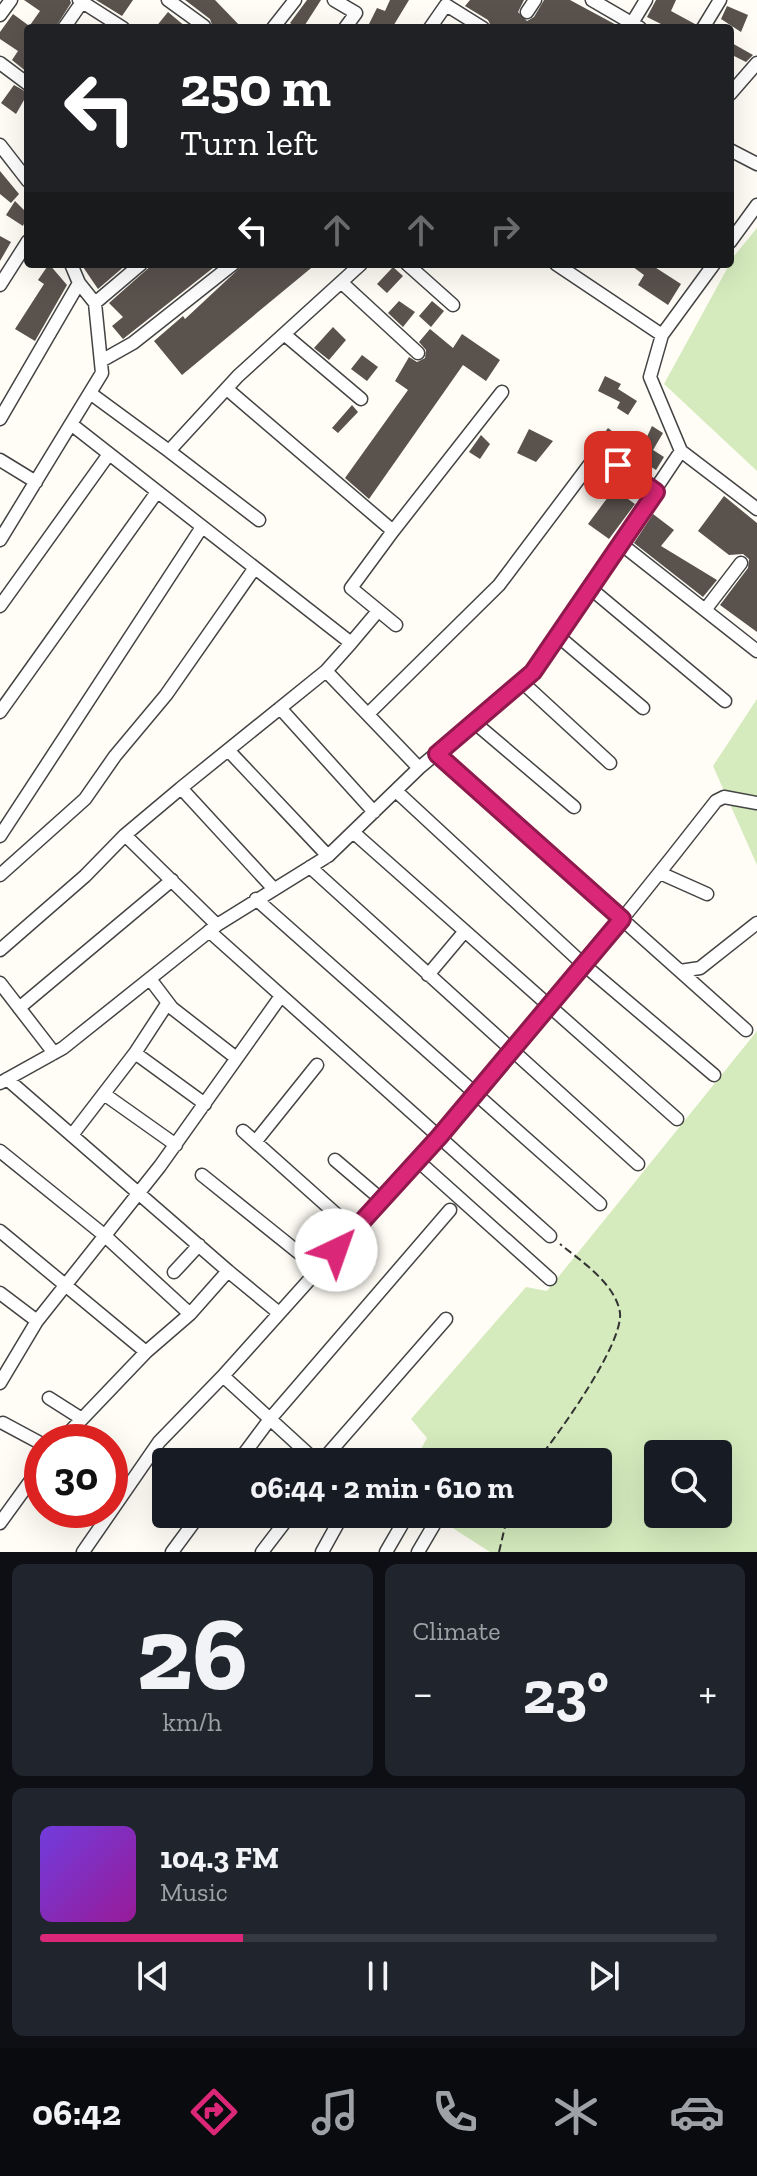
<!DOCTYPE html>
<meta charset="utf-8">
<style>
:root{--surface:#171b24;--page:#20242c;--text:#f1f3f6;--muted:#9ea1a6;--line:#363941;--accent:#db2777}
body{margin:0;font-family:"Zilla Slab",serif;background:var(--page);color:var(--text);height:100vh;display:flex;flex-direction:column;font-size:30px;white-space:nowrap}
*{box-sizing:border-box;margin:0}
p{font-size:26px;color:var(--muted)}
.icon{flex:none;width:44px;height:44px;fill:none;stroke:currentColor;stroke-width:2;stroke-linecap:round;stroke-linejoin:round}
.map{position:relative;height:1552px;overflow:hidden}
.details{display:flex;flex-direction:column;gap:12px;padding:12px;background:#0d0f14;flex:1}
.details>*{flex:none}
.top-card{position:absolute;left:24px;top:24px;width:710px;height:244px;border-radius:8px;box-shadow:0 8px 32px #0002;background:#202124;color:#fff;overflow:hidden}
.buttons{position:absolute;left:644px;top:1440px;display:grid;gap:16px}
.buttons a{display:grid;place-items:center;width:88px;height:88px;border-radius:8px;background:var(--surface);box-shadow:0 8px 32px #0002;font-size:40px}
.speed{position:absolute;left:24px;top:1424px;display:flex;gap:16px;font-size:40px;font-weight:700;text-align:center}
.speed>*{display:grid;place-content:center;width:104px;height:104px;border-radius:50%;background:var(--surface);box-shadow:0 8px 32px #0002;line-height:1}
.speed .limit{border:12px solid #d22;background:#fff;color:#111}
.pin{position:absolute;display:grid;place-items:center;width:68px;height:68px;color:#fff;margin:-34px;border-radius:16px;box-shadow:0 4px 12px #0006}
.me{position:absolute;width:88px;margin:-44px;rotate:42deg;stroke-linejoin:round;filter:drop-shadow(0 0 6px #0008)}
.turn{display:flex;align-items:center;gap:28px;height:168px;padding:0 24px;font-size:36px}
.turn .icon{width:104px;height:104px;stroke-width:2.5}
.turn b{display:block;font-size:56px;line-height:68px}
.lanes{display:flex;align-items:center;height:76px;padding:0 24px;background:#0003;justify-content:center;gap:40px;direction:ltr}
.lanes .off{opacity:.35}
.big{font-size:60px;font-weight:700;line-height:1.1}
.details .card{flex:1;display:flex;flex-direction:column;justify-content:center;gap:12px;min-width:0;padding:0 28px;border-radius:12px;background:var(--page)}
.details .dial{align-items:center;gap:0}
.dial b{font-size:104px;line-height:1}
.song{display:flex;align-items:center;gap:24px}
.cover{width:96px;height:96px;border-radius:12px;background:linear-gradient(135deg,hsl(260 70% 55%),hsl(300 70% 35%))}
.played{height:8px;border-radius:4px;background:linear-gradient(90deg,var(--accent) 30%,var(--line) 30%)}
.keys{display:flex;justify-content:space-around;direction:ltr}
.heat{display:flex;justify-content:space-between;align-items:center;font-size:44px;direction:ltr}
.details .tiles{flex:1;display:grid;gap:12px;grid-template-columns:1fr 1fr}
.card:last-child{grid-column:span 2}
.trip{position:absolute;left:152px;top:1448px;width:460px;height:80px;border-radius:8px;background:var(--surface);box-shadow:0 8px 32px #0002;font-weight:700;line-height:80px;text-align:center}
.menu{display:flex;height:128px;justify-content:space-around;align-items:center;background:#090b0e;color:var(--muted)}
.menu .icon{width:56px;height:56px}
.menu .active{color:var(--accent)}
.menu b{font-size:36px;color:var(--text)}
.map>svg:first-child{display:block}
.green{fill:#d5ebbd;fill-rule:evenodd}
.building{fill:#5a524d}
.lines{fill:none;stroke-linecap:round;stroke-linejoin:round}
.minor-casing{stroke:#444;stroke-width:15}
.path{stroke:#333;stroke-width:2;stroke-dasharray:8 4;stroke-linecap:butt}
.minor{stroke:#fff;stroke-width:12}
.route-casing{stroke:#8e194d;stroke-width:20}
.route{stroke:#db2777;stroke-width:14}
</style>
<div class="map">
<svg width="757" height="1552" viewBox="0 0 757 1552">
<rect width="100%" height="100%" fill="#fffdf5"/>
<path class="green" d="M757,228V471L664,384L734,256Z
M757,699V865L713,766Z
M757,1031V1552H490L431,1514H598V1462H414L427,1438L411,1419L526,1287L547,1291ZM658,1454H718V1514H658Z"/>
<path class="building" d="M24,0H70L71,3L55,28H28L40,11Z
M96,0H133L122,16Z
M185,0H215L242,28H213L210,19Z
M307,0H321L303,28H297L290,23Z
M390,0H409L392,28H367L377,8L385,11Z
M470,0H524L518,12L527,21L534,17L544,0H570L622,28H492L488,20L465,6Z
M656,0H676L671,11L695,24L694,28H669L647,17Z
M727,6L748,15L741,32L721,19Z
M168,12L186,27L191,28H155Z
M13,14L28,25V73L12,60L18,51L0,39V32Z
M730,42L753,55L746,62L730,54Z
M14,85L28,93L16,114L1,103Z
M0,171L19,194L11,203L0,194Z
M15,201L28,214L23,226L6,215Z
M0,236L11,242L0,261Z
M49,264L67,285L35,341L15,329L44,284L38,280Z
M81,264H127L98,289Z
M153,264H218L123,339L112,326L123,317L109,303Z
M244,264H316L182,375L154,341L183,316L185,319Z
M629,264H650L681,284L668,305L638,285L644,275Z
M393,267L403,276L387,293L377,284Z
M399,301L415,312L403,327L388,313Z
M432,301L444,311L431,327L419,316Z
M333,327L346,340L329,360L314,348Z
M430,329L453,348L462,334L500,360L486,381L463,365L369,499L345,478L408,390L395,381L409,357L417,362L425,358L426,350L419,342Z
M362,355L378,367L367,381L351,369Z
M605,376L621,384L618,389L637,401L628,415L617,408L620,402L598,391Z
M352,405L358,412L338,433L332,428Z
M652,426L663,433L653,450L664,457L656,470L637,458Z
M608,428L617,435L608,447L597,443Z
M529,429L553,441L536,462L517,453Z
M481,435L490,444L480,459L469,452Z
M614,489L635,504L609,539L588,524Z
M724,496L757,523V632L720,605L748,568L749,559L743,554L729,555L698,531Z
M653,514L674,530L661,546L717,580L703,597L634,543Z"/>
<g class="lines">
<g class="minor-casing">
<path id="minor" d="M79,0L123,28
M168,0L204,26
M334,0L356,13L345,28
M592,0L640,28
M527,12L535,0
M0,15L11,0
M632,23L646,0
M64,28L82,2
M273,28L295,0
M430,28L446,5L483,28
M703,28L720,0
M0,63L28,84
M730,94L757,63
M0,145L28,181
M730,150L757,164
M730,242L757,205
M407,264L453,305
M556,264L662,335
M341,282L418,353
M0,285L28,241
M95,303L141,264
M284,334L361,399
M101,361L133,343L233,264
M227,389L393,531L351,588L396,625
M90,393L169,451
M0,419L79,283
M71,424L351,643L326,671L419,768
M681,451L757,509
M0,460L36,482
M259,520L169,451L238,376L361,264
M393,531L502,392
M0,540L102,373L95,303L79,283L71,264
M621,544L757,651
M590,588L725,701
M0,606L109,454
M705,610L741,563
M558,636L643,708
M351,643L378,611
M522,682L610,763
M280,708L374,812
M0,712L157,492
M368,714L499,585L599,452L656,492
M475,723L574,807
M228,750L328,856
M437,754L746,1030
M181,788L326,671
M396,791L583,964L714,1075
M353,832L677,1119
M125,835L181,788L273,888
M0,836L202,527
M310,867L638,1164
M660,873L707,894
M0,875L85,799L115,756L166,695L254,569
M256,899L600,1204
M209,931L550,1236
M0,950L85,876L125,835L217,925
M680,971L700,968L757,923
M428,975L465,931
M150,979L172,1008L235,1057
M0,983L54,1053
M19,1008L172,880
M135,1053L167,1004
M7,1079L228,1271
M0,1083L63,1048L217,925L328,856L419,768L533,672L681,451L650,377L662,335L714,264
M104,1094L176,1145
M243,1131L354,1230L223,1376L317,1462
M72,1135L135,1053L205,1104
M256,1141L317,1065
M0,1151L104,1235L190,1314L228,1271L279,1313
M335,1160L382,1200
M417,1160L550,1279
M202,1175L319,1269
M354,1230C480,1092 601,949 716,801L724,797L757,803
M0,1231L146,1352L60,1442
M174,1272L199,1245
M0,1293L37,1321L160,1166L281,996
M146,1352L190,1314
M0,1383L37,1321
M49,1398L82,1419
M3,1423L42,1444
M238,1462L270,1419L450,1210
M321,1462L446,1319
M0,1523L42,1465
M83,1552L159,1442L223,1376
M172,1552L200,1514
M262,1552L291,1514
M322,1552L343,1514
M386,1552L408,1514
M418,1552L435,1523"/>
</g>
<path class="path" d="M536,1462C557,1436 623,1345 620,1313C616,1284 581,1261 560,1244
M499,1552L508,1514"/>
<use href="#minor" class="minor"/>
</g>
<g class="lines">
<g class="route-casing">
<path id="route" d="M336,1250L439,1137L622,919L437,754L533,672L656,492L618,465"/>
</g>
<use href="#route" class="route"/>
</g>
</svg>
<div class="buttons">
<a><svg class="icon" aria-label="search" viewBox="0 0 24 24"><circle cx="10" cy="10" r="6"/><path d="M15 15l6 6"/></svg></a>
</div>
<div class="speed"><div class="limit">30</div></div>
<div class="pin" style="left:618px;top:465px;background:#d93025"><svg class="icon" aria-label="arrive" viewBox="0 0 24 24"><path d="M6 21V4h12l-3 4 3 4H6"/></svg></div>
<svg class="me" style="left:336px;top:1250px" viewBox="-20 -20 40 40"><circle r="19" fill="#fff"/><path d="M0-13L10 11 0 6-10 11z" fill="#db2777"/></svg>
<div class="trip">06:44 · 2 min · 610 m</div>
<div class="top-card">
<div class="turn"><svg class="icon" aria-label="left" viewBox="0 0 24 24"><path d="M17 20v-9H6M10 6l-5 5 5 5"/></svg><div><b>250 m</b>Turn left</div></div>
<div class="lanes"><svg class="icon" aria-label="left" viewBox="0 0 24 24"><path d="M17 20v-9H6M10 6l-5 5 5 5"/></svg><svg class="icon off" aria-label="ahead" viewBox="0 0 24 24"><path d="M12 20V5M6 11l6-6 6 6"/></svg><svg class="icon off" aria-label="ahead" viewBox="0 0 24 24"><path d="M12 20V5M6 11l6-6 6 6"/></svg><svg class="icon off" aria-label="right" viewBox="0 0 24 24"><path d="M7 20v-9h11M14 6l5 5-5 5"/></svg></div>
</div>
</div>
<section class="details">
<div class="tiles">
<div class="card dial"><b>26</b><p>km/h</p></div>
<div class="card"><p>Climate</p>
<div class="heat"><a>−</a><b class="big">23°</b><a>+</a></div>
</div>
<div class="card">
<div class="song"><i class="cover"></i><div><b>104.3 FM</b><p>Music</p></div></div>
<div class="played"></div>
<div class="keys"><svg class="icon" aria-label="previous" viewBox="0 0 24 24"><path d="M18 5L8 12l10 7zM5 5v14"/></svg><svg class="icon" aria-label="pause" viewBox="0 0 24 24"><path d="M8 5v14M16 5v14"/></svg><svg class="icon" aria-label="next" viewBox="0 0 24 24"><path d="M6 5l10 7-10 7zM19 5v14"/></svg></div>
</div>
</div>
</section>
<nav class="menu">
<b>06:42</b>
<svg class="icon active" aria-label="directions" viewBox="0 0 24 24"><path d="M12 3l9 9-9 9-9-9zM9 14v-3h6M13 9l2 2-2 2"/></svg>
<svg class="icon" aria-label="music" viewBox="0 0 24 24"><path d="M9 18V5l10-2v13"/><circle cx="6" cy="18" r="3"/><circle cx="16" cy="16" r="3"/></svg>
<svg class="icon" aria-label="phone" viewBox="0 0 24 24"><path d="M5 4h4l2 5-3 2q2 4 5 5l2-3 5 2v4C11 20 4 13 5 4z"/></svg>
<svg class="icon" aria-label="climate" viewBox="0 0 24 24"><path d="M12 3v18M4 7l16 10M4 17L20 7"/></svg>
<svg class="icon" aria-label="car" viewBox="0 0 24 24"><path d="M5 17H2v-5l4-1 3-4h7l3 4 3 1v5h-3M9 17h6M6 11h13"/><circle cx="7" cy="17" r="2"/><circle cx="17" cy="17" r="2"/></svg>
</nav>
